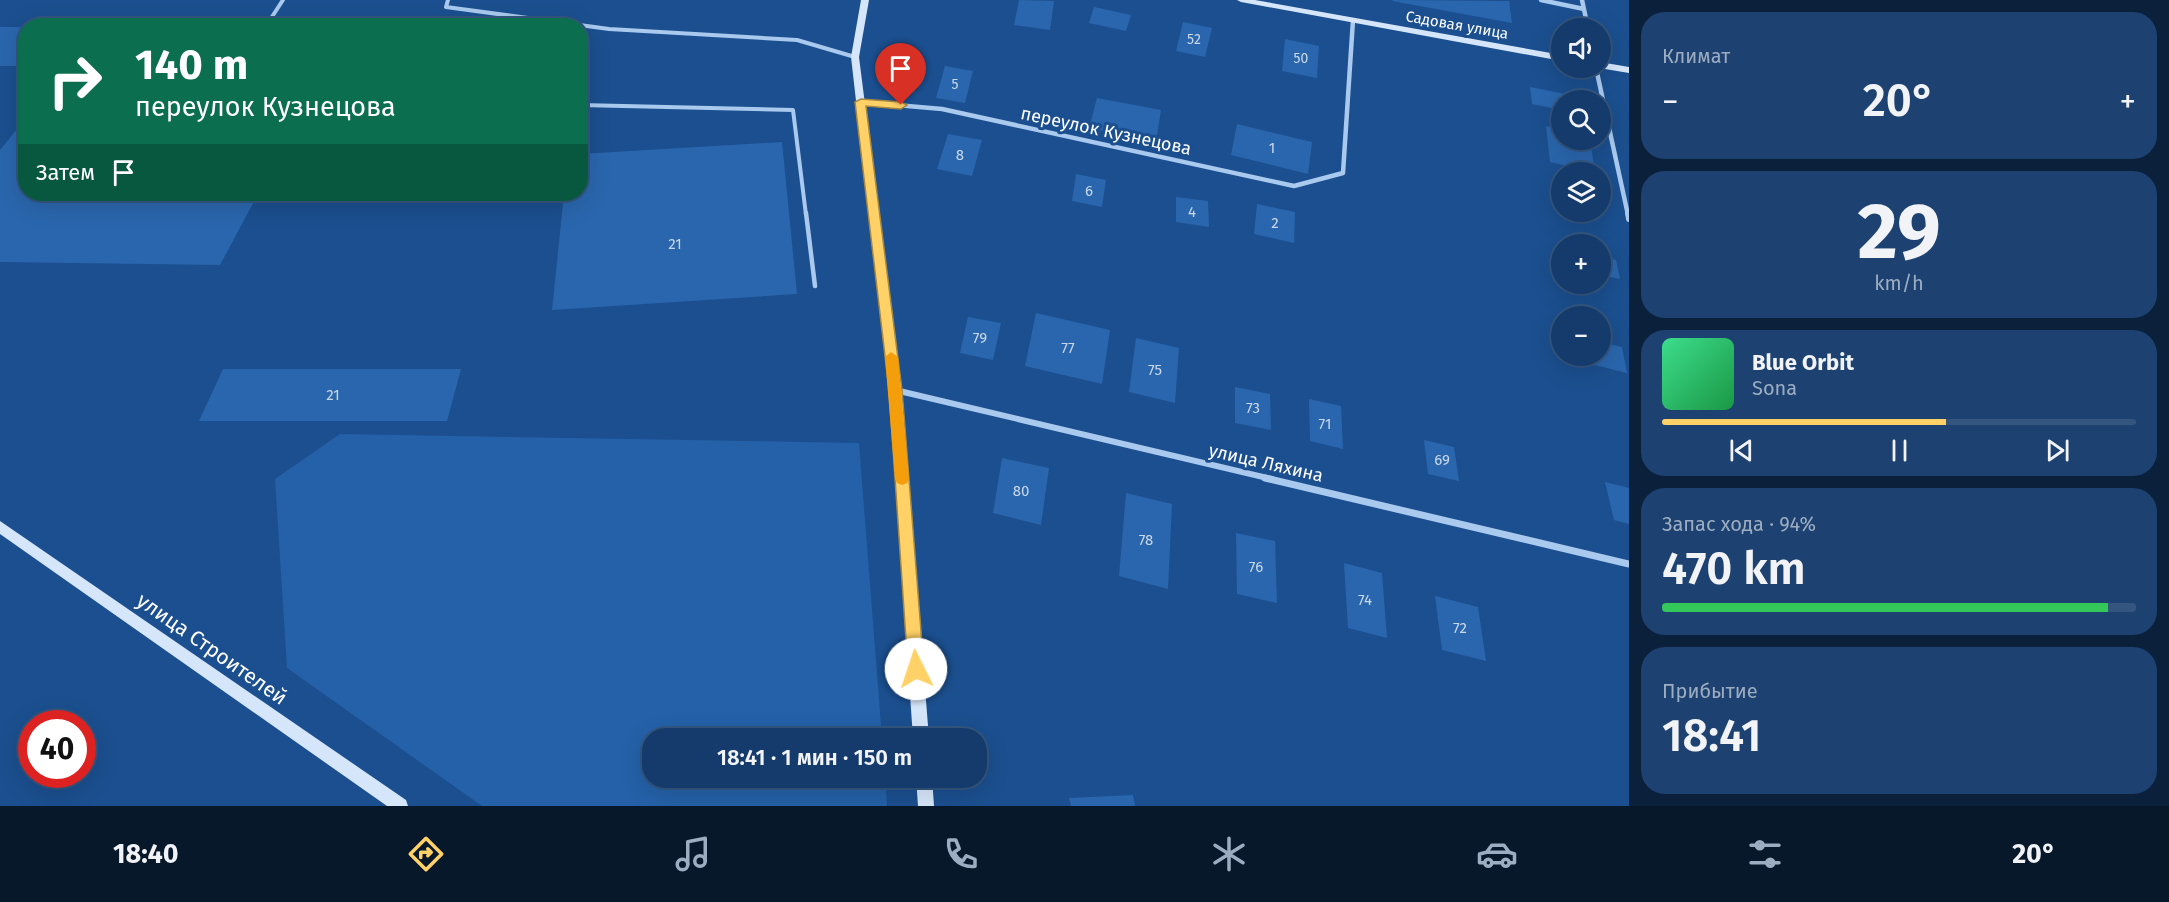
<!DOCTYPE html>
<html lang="ru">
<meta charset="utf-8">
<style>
:root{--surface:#143b6b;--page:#1d4271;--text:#f1f3f6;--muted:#9dadc1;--line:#33557e;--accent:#ffd166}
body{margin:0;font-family:"Fira Sans",sans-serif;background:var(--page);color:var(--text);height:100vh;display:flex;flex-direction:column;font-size:22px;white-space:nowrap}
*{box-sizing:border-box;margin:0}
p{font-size:20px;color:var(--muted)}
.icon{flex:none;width:33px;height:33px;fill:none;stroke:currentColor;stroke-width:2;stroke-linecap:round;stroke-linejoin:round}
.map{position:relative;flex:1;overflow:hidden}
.drawer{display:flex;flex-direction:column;gap:12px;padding:12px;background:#0b203b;width:540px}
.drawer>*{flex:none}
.top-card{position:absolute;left:18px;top:18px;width:570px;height:183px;border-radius:24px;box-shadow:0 6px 24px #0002,0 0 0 2px var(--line);background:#0b6e4f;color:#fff;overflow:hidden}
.tools{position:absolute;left:1551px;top:18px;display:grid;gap:12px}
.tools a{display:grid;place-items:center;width:60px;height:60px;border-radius:50%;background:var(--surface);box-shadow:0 6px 24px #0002,0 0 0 2px var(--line);font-size:30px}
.speed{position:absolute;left:18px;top:710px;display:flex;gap:12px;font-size:30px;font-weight:700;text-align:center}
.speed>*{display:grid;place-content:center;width:78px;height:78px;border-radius:50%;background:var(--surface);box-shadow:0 6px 24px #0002,0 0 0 2px var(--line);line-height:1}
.speed .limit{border:9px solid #d22;background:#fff;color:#111}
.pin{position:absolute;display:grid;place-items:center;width:51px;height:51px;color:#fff;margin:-62px -26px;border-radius:50% 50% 50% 0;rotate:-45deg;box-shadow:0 0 6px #0007}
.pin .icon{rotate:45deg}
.me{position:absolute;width:66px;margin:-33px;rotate:356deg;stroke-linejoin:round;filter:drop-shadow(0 0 4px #0008)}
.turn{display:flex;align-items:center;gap:21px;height:126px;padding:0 18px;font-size:27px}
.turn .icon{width:78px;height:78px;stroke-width:2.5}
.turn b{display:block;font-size:42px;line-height:51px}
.then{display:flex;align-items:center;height:57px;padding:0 18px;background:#0003;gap:12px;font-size:22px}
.big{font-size:45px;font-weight:600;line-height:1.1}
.drawer .card{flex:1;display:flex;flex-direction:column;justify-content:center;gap:9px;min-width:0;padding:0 21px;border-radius:24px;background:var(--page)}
.drawer .dial{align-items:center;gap:0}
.dial b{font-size:78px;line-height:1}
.song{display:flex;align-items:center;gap:18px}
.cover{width:72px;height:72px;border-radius:9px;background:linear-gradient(135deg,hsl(150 70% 55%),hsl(140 70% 35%))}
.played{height:6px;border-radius:3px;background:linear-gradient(90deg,var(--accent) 60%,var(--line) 60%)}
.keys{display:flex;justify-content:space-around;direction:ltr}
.heat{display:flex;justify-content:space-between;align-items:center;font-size:33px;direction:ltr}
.charge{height:9px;border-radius:4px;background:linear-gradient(90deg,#34c759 94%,var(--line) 0)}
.trip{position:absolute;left:642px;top:728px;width:345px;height:60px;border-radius:24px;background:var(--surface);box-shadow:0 6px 24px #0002,0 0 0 2px var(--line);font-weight:600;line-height:60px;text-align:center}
.tabs{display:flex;height:96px;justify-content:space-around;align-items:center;background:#08182b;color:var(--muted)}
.tabs .icon{width:42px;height:42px}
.tabs .current{color:var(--accent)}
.tabs b{font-size:27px;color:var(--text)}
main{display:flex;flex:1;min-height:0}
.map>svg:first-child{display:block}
.green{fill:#2461a8}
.building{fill:#2a66ad}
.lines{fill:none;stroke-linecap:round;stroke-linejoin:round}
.lane-far1{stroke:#a9c9ee;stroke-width:4}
.lane{stroke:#a9c9ee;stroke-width:4.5}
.street-far2{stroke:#a9c9ee;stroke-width:4.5}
.street-far1{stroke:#a9c9ee;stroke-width:6}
.street{stroke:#a9c9ee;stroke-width:7}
.secondary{fill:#d6e6fa;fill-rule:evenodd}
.route{fill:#ffd166;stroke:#a68842;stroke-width:1.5}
.slow{fill:#f59e0b}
.labels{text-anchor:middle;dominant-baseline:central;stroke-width:6;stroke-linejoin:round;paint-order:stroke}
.far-number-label{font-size:14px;fill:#cad9ea}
.far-street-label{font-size:15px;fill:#fff;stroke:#1b4f8f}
.number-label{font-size:15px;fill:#cad9ea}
.street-label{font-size:18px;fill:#fff;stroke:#1b4f8f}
.near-street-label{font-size:21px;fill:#fff;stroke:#1b4f8f}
</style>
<main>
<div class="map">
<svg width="1629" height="806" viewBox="0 0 1629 806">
<rect width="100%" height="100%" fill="#1b4f8f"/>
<path class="green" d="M340,434L859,443L882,738H652V777H885L887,806H482L287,668L275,479Z"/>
<path class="building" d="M1019,0L1054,1L1050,30L1014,25Z
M1393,0L1509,1L1512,23L1392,1Z
M1094,7L1131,15L1126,31L1089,23Z
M472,21L471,26H304V23Z
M1183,22L1212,28L1205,57L1176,51Z
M0,27H26V66H0Z
M1285,39L1319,46L1317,78L1282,71Z
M945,66L973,71L965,103L936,98Z
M1530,87L1591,99V100H1562V110L1532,104Z
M1097,98L1161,110L1156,142L1089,128Z
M26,118V194H258L220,265L0,262V150Z
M1237,124L1312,142L1308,174L1231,155Z
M1546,126L1562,130V140H1590L1595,172L1550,162Z
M948,134L982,140L972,176L937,169Z
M782,142L797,294L552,310L564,194H580V154Z
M1076,174L1106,180L1102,207L1072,201Z
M1176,197L1208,201L1209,227L1176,222Z
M1257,204L1295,212L1294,243L1254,234Z
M1600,257L1616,260L1620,279L1600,275Z
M1036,313L1110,330L1102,384L1025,366Z
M968,317L1001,323L993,360L960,353Z
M1136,338L1179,348L1175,403L1129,392Z
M1600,342L1622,347L1627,373L1571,359L1570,356H1600Z
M223,369H461L447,421H199Z
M1235,387L1270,394L1271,430L1235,423Z
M1309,399L1341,406L1343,449L1310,441Z
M1424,440L1454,447L1459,481L1428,474Z
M1002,458L1049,468L1041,525L993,513Z
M1605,482L1629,488V524L1614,520Z
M1126,493L1172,504L1168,589L1119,576Z
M1236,533L1275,541L1277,603L1237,594Z
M1344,563L1382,573L1387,638L1348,628Z
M1435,596L1478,607L1486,661L1442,650Z
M1133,795L1135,806H1071L1069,798Z"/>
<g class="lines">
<path class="lane-far1" d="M448,0L446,7L609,29L797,40L855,57
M266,26L283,0
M580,105L793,110L806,215"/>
<path class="lane" d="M806,213L815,286"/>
<path class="street-far2" d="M1541,0L1584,9
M1582,0L1588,28
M1596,68L1628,215
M861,102L942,109L1294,186L1343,173L1353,20"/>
<path class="street-far1" d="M1628,213L1629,219
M895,390L1272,479"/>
<path class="street" d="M1265,478L1629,564"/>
<path class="secondary" d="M861,0H869L859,57L901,390L929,738H913L889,390L851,57Z
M1237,0H1255L1562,55V61L1241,2Z
M1600,62L1629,67V73L1599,68Z
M0,521L406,800L408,806H387L0,534Z
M916,777H932L934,806H918Z"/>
</g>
<path class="route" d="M861,99L901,102L907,105L901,109L866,106L902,390L924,669L922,674L916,677L910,674L908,669L889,390L855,102Z"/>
<path class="slow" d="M891,352L898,357L909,479L907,483L902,485L897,483L895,479L885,357Z"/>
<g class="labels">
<g class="far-number-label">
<text x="1194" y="39">52</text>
<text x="1301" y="58">50</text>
<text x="955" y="84">5</text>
</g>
<g class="far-street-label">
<text transform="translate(1457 25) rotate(10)">Садовая улица</text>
</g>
<g class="number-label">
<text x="1272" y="148">1</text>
<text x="960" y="155">8</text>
<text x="1089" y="191">6</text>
<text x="1192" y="212">4</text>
<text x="1275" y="223">2</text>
<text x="675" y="244">21</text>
<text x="980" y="338">79</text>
<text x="1068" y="348">77</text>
<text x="1155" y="370">75</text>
<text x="333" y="395">21</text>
<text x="1253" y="408">73</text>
<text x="1325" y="424">71</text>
<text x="1442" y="460">69</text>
<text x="1021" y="491">80</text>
<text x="1146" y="540">78</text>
<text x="1256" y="567">76</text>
<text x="1365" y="600">74</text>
<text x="1460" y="628">72</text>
</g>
<g class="street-label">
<text transform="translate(1106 131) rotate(12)">переулок Кузнецова</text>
<text transform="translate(1266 463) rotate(13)">улица Ляхина</text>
</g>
<g class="near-street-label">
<text transform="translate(212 649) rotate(35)">улица Строителей</text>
</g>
</g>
</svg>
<div class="tools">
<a><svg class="icon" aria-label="sound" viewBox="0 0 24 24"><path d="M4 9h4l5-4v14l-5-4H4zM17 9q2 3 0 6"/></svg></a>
<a><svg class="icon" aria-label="search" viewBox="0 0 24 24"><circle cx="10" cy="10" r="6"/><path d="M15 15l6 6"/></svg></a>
<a><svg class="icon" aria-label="layers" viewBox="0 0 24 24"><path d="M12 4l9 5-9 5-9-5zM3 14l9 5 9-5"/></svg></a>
<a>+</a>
<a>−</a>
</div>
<div class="speed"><div class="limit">40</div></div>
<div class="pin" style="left:901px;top:105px;background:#d93025"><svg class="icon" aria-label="arrive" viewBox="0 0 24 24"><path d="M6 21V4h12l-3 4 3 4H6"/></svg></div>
<svg class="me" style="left:916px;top:669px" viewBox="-20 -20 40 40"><circle r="19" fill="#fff"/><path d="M0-13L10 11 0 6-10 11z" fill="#ffd166"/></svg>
<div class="trip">18:41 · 1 мин · 150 m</div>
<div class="top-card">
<div class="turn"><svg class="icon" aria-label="right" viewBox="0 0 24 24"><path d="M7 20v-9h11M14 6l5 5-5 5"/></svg><div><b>140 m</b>переулок Кузнецова</div></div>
<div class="then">Затем<svg class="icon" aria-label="arrive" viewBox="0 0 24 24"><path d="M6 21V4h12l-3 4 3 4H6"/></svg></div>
</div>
</div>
<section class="drawer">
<div class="card"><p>Климат</p>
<div class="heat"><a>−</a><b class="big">20°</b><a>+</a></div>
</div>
<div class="card dial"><b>29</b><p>km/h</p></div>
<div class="card">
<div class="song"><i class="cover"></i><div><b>Blue Orbit</b><p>Sona</p></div></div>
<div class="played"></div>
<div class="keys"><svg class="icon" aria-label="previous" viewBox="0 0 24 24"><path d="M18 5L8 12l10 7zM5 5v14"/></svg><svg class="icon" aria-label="pause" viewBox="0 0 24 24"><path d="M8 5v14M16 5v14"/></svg><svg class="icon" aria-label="next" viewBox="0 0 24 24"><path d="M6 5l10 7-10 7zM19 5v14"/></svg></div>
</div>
<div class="card"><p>Запас хода · 94%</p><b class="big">470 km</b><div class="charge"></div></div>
<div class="card"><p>Прибытие</p><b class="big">18:41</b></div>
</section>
</main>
<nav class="tabs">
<b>18:40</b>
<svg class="icon current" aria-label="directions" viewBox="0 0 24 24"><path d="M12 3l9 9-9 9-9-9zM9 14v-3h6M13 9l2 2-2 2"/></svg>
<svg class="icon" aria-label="music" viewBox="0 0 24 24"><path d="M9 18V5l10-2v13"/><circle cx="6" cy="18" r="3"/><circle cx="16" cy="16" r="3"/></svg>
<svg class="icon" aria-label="phone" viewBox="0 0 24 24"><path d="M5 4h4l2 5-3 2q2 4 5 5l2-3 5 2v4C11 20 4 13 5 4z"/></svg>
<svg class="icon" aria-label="climate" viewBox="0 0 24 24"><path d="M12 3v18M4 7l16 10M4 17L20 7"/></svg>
<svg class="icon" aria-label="car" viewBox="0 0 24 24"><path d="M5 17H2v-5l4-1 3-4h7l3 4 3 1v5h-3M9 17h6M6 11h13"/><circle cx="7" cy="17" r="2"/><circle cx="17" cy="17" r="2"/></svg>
<svg class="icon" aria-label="filters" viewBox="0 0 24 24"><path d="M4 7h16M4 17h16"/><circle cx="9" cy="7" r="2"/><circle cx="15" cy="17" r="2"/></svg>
<b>20°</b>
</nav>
